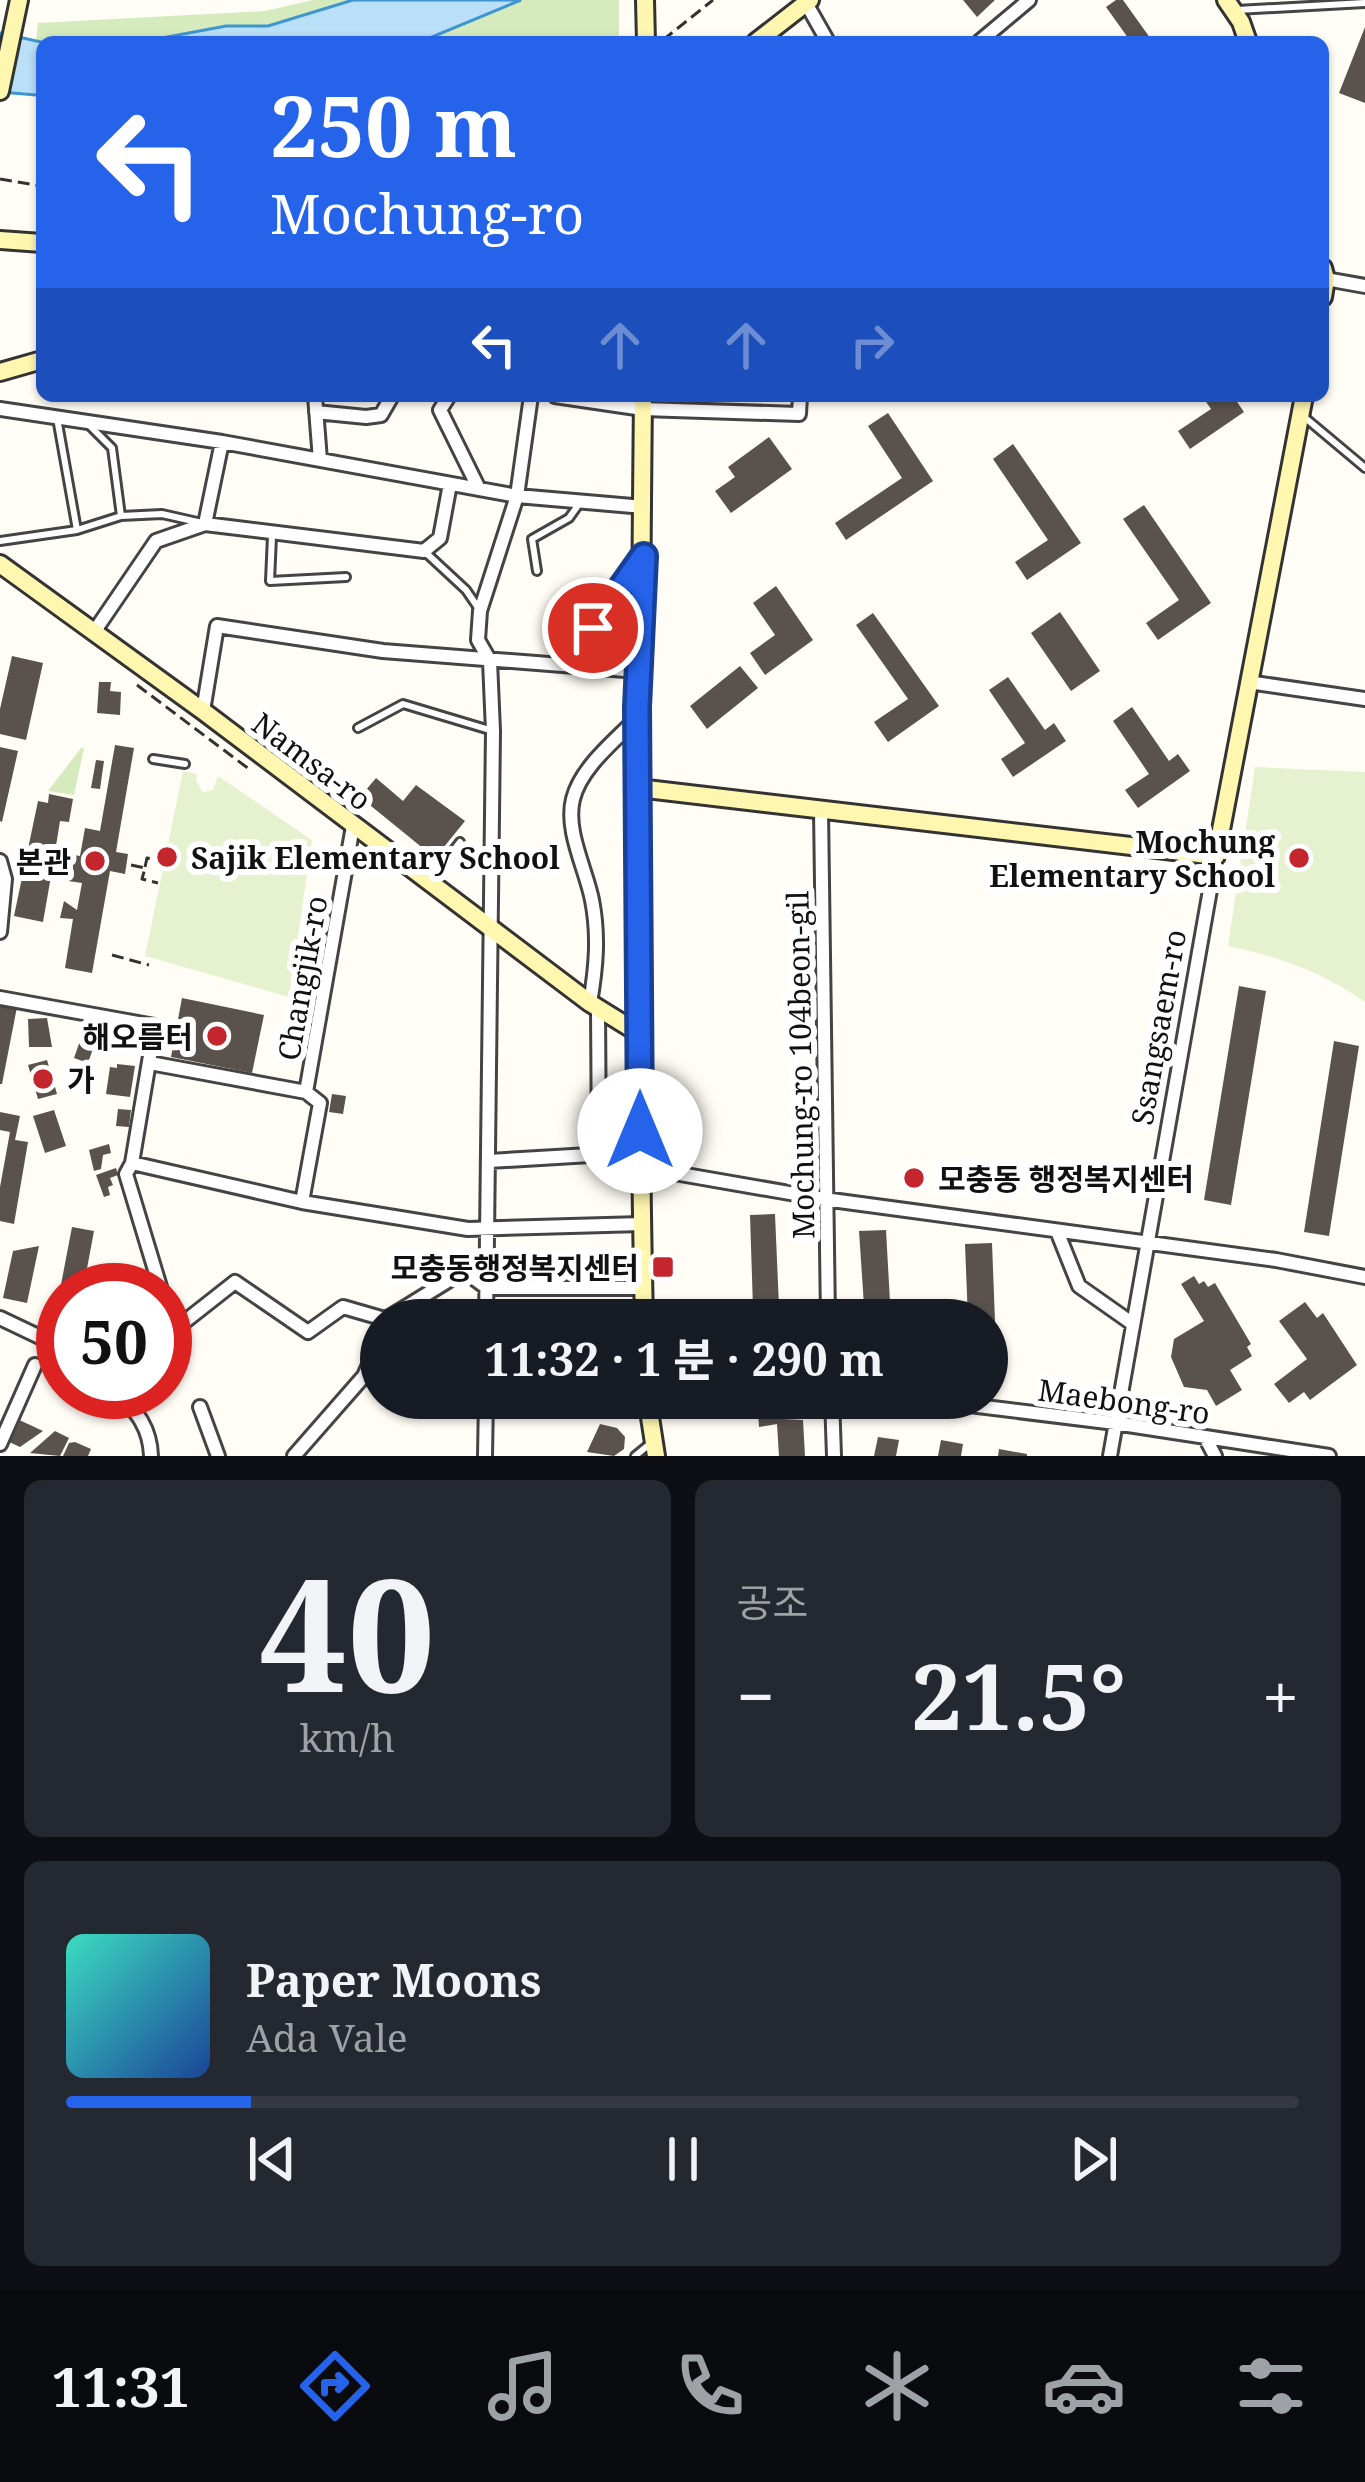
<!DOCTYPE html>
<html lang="ko">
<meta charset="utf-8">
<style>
:root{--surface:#171b24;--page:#242831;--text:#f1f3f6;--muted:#9ea1a6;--line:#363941;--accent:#2563eb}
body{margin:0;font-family:"Noto Serif","Noto Sans KR",serif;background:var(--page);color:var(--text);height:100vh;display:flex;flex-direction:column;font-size:45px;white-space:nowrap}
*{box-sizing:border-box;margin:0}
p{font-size:39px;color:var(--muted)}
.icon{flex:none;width:66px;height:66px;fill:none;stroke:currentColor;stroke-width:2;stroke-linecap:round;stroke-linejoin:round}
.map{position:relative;height:1456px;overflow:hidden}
.details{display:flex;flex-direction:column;gap:24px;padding:24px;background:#0d0f14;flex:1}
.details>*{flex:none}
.top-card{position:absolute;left:36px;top:36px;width:1293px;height:366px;border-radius:18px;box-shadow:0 3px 9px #0004;background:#2563eb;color:#fff;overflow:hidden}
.speed{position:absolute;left:36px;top:1263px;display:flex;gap:24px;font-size:60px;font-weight:700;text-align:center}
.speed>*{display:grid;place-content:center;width:156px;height:156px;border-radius:50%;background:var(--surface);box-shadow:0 3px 9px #0004;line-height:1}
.speed .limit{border:18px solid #d22;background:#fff;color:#111}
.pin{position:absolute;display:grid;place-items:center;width:102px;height:102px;color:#fff;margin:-51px;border:6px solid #fff;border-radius:50%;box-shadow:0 3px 12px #0007}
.me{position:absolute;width:132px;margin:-66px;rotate:0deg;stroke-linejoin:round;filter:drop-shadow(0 0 9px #0008)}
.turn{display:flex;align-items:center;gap:42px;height:252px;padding:0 36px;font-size:54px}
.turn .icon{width:156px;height:156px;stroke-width:2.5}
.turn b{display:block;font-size:84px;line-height:102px}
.lanes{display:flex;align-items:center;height:114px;padding:0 36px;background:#0003;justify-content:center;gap:60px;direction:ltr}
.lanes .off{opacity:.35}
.big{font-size:90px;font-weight:700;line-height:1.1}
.details .widget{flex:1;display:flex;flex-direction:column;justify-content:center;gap:18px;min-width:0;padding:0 42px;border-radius:18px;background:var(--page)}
.details .dial{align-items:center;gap:0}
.dial b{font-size:156px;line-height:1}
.song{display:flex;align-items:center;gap:36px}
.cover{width:144px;height:144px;border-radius:18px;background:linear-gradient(135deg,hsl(170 70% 55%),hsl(220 70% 35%))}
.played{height:12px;border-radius:6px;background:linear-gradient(90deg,var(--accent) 15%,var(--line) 15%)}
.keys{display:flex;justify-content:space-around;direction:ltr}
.heat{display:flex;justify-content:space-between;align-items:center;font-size:66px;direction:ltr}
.details .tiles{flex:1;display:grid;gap:24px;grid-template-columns:1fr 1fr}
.widget:last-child{grid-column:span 2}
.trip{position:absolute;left:360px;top:1299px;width:648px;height:120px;border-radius:60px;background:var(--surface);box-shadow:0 3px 9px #0004;font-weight:700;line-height:120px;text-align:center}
.tab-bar{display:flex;height:192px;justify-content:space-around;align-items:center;background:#090b0e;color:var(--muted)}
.tab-bar .icon{width:84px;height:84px}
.tab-bar .selected{color:var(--accent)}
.tab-bar b{font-size:54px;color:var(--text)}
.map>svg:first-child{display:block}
.green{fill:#d5ebbd}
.pitch{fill:#e6f2cf}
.water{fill:#b9e0f7;stroke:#3f96cf;stroke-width:3}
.building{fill:#5a524d}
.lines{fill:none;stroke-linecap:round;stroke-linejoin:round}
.lane-casing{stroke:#444;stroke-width:12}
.street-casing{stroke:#444;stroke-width:18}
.secondary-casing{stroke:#333;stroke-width:22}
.path{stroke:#333;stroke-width:3;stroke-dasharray:12 6;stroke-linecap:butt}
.lane{stroke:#fff;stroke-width:6}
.street{stroke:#fff;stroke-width:12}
.secondary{stroke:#fff6b0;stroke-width:16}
.route-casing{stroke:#184099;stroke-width:30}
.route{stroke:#2563eb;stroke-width:21}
.poi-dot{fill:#c4262e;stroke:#fff;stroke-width:4.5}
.labels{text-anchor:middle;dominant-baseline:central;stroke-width:12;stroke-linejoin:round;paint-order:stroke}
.street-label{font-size:30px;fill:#111;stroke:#fff}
.poi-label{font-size:30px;font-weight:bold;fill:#111;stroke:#fff;text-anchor:end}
</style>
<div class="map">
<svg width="1365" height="1456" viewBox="0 0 1365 1456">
<rect width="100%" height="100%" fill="#fffdf5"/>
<path class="green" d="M313,0H353L268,26H226L173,37L174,42L36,41L38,23L265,11Z
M521,0H619V42H420Z
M81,748H84L74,795L48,791Z"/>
<path class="pitch" d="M1255,767L1365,772V1002C1321,971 1280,957 1228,946Z
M183,771L197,774L196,781L203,792L213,790L218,776L312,840L289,997L145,956Z"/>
<path class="water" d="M353,0H521L420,42H174L167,37L226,26H268Z
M0,33L41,42H161H42V94L36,95L0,92Z"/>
<path class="building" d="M963,0H995L977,17Z
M1116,0H1123L1153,42H1131L1106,7Z
M1365,27V103L1339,93Z
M1202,396H1233L1244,412L1190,449L1178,431L1211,409Z
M888,413L933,481L846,540L835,523L902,478L868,426Z
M769,437L792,469L731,513L715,491L735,477L728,467Z
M1013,444L1081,543L1027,580L1015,562L1048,540L993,459Z
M1144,505L1211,603L1158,640L1146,623L1179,600L1123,519Z
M776,586L813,640L765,675L750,653L775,635L753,603Z
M1060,612L1100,671L1071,691L1031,633Z
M873,613L939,706L888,742L874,722L908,699L856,625Z
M12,656L43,663L26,740L0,734V709Z
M740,666L758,688L707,729L690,706Z
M1008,677L1045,730L1054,723L1066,741L1013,777L1001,759L1025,743L989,690Z
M99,682H111L110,691L121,692L120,715L97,713Z
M1132,707L1169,761L1178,754L1190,771L1138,808L1125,790L1149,774L1113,721Z
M115,745L134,748L116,852L128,854L125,874L110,871L92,973L65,968L73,919L60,918L64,901L77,910L82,883L68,881L72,862L54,859L43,922L14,916L38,801L48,803L49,794L73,799L69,822L60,821L55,852L80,856L85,828L100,831Z
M0,747L18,751L2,822L0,821Z
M96,760L104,761L100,789L91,788Z
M376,778L403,801L416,785L465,821L435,858L360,797Z
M1239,986L1266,991L1231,1205L1204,1200Z
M182,998L264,1015L252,1073L171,1057Z
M0,1004L17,1007L2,1084H0Z
M47,1018L52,1047H29L28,1019Z
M82,1035L96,1040L88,1063L74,1058Z
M1334,1041L1359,1046L1329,1236L1304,1232Z
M47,1060L57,1094L38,1099L28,1065Z
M117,1064L135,1066L130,1097L106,1094L110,1067L117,1068Z
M332,1094L346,1096L343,1114L329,1112Z
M118,1109L131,1110L129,1127L116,1126Z
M54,1110L66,1146L45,1153L33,1116Z
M0,1112L20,1116L15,1140L28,1142L14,1224L0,1221V1187L10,1132L0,1130Z
M109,1144L111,1153L103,1155L101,1169L94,1171L89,1150Z
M116,1168L118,1175L110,1178L113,1185L108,1187L110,1195L104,1197L96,1175Z
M775,1214L779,1307L753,1308L750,1215Z
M72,1227L94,1231L83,1290H63V1318L55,1316Z
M886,1230L891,1320H865L859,1231Z
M992,1243L997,1373H987V1320H968L965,1244Z
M39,1246L27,1303L3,1298L13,1251Z
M1194,1276L1199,1284L1204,1281L1208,1287L1215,1283L1251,1344L1247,1347L1252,1356L1230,1370L1242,1390L1216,1406L1207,1390L1184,1387L1171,1357L1174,1339L1204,1321L1181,1284Z
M1305,1302L1317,1318L1323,1313L1357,1365L1310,1400L1304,1392L1289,1403L1274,1384L1307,1359L1279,1321Z
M757,1398H783V1419L803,1420L805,1456H779L777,1424L759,1427Z
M15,1418L43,1431L20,1447L5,1440Z
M600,1424L617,1428L625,1437L624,1449L614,1456L587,1452Z
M55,1431L69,1438L60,1456L30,1453Z
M878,1437L899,1440L896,1456H874Z
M941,1440L963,1444L961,1456H938Z
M75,1442L91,1449L88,1456H63L69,1443Z
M999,1449L1027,1454V1456H998Z"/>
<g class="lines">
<g class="lane-casing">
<path id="lane" d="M1237,10L1365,3
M1303,416L1365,468
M57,418L77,530
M91,427L112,448L121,516
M272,536L270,581L346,577
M0,541L77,530L121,516L162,514L202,523
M424,551L466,590L479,609
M537,571L532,539L569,518L579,504
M571,629L593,628L637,566
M358,728L403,704L493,731
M153,759L185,764
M431,879L460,842
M105,1290L110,1271
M635,1456L651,1443"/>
</g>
<g class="street-casing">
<path id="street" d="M806,3L828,42
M979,42L1029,0
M1326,279L1365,286
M315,396L320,460
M449,396L440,410L479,489
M555,396L643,409L799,414L800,396
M0,409L222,442L517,496L644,507
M316,412L366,417L381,415L392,396
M205,524L424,551L440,538L450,484
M94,632L156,541L205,524L222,442
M1248,682L1365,699
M203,711L217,626L383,651L638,671
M821,810L828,1320
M0,861L5,879L0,932
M0,998L155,1026L132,1163L126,1174L161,1290
M590,1003C596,968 599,936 592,900C586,869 565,831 573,799C581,767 615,741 637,718
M598,1009L599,1155
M150,1063L306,1092
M489,1161L640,1152
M132,1163L302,1202L468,1229L642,1224
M640,1167L824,1199L1276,1260L1365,1277
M302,1202L320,1103L306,1092L353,826
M1057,1231L1079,1286L1133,1324
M165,1303L174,1330L235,1282L308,1332L343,1307L388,1320
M0,1318L63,1348
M388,1318L464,1271L487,1288H643
M486,1320L493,731L490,661L478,640L480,611L517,496L531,396
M118,1392C137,1413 150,1427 151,1456
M832,1398L834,1456
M912,1398L1115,1423L1329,1456
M200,1407L218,1456
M1205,1437L1215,1456
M0,1444L35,1365
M294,1456L364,1376L381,1338
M485,1456L486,1398
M1110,1456L1216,856"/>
</g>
<g class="secondary-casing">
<path id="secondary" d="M645,0L646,42
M1226,0L1241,22L1248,42
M756,42L810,0
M0,91L19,0
M0,240L42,243
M1323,268L1326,279L1323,297
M0,372L42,360
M643,396C640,704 637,1012 644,1320
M0,564L203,711L590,1003L640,1034
M638,788L1216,856L1304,396
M647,1398L656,1456"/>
</g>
<path class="path" d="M663,40L713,0
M0,179L42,186
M137,685L249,769
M131,865L145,868L142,879L158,883
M145,867L147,858L164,861
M112,955L149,965"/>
<use href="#lane" class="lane"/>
<use href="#street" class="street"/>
<use href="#secondary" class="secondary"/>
</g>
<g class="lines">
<g class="route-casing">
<path id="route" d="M593,628L644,556L637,707L640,1131"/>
</g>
<use href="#route" class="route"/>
</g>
<g class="poi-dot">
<circle cx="167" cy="857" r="12"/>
<circle cx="1299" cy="858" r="12"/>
<circle cx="95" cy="861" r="12"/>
<circle cx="217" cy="1036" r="12"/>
<circle cx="43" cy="1079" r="12"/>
<circle cx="914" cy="1178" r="12"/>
<rect x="651" y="1255" width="24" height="24" rx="6"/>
</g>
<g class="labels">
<g class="street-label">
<text transform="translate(312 761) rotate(37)">Namsa-ro</text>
<text transform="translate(302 978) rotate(-80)">Changjik-ro</text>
<text transform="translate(1158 1027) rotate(-80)">Ssangsaem-ro</text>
<text transform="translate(800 1065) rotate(-91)">Mochung-ro 104beon-gil</text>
<text transform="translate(1124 1401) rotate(8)">Maebong-ro</text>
</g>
<g class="poi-label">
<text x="1275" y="841">Mochung<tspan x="1275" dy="34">Elementary School</tspan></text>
<text x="191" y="857" text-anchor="start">Sajik Elementary School</text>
<text x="71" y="861">본관</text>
<text x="193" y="1036">해오름터</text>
<text x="67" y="1079" text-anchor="start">가</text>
<text x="938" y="1178" text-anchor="start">모충동 행정복지센터</text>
<text x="639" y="1267">모충동행정복지센터</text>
</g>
</g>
</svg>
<div class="speed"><div class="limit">50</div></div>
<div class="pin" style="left:593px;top:628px;background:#d93025"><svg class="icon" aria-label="arrive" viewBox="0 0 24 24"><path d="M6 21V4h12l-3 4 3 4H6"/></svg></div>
<svg class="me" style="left:640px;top:1131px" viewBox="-20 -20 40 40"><circle r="19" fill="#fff"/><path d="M0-13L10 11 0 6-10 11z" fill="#2563eb"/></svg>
<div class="trip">11:32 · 1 분 · 290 m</div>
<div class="top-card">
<div class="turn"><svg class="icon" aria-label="left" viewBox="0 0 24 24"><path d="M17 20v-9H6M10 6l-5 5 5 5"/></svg><div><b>250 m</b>Mochung-ro</div></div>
<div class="lanes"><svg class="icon" aria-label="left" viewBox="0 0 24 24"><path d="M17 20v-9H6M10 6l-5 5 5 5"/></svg><svg class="icon off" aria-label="ahead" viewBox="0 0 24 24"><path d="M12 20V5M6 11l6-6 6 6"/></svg><svg class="icon off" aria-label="ahead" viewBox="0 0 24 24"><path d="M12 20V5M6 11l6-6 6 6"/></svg><svg class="icon off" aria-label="right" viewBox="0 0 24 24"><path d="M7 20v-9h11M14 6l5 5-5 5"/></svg></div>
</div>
</div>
<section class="details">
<div class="tiles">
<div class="widget dial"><b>40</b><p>km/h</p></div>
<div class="widget"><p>공조</p>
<div class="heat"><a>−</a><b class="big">21.5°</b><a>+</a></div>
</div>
<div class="widget">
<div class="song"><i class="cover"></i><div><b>Paper Moons</b><p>Ada Vale</p></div></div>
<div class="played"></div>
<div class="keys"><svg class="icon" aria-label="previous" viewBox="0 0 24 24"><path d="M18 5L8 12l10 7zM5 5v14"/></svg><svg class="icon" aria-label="pause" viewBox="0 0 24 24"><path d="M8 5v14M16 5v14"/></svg><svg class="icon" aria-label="next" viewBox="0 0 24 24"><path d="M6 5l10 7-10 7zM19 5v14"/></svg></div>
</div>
</div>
</section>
<nav class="tab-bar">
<b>11:31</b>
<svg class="icon selected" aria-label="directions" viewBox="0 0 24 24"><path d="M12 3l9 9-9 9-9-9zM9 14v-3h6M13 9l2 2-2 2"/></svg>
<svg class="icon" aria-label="music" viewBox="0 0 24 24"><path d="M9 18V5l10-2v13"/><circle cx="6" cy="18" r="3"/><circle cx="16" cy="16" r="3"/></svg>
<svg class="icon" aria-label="phone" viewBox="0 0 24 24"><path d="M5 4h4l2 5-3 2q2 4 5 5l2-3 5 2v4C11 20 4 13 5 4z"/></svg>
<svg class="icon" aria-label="climate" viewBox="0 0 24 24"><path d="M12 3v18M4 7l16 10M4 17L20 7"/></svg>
<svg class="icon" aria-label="car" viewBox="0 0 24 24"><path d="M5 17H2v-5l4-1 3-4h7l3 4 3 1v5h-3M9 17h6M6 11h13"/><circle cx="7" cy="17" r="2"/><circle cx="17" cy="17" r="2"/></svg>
<svg class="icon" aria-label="filters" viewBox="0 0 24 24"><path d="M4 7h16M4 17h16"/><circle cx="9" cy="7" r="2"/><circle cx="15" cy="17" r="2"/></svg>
</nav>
